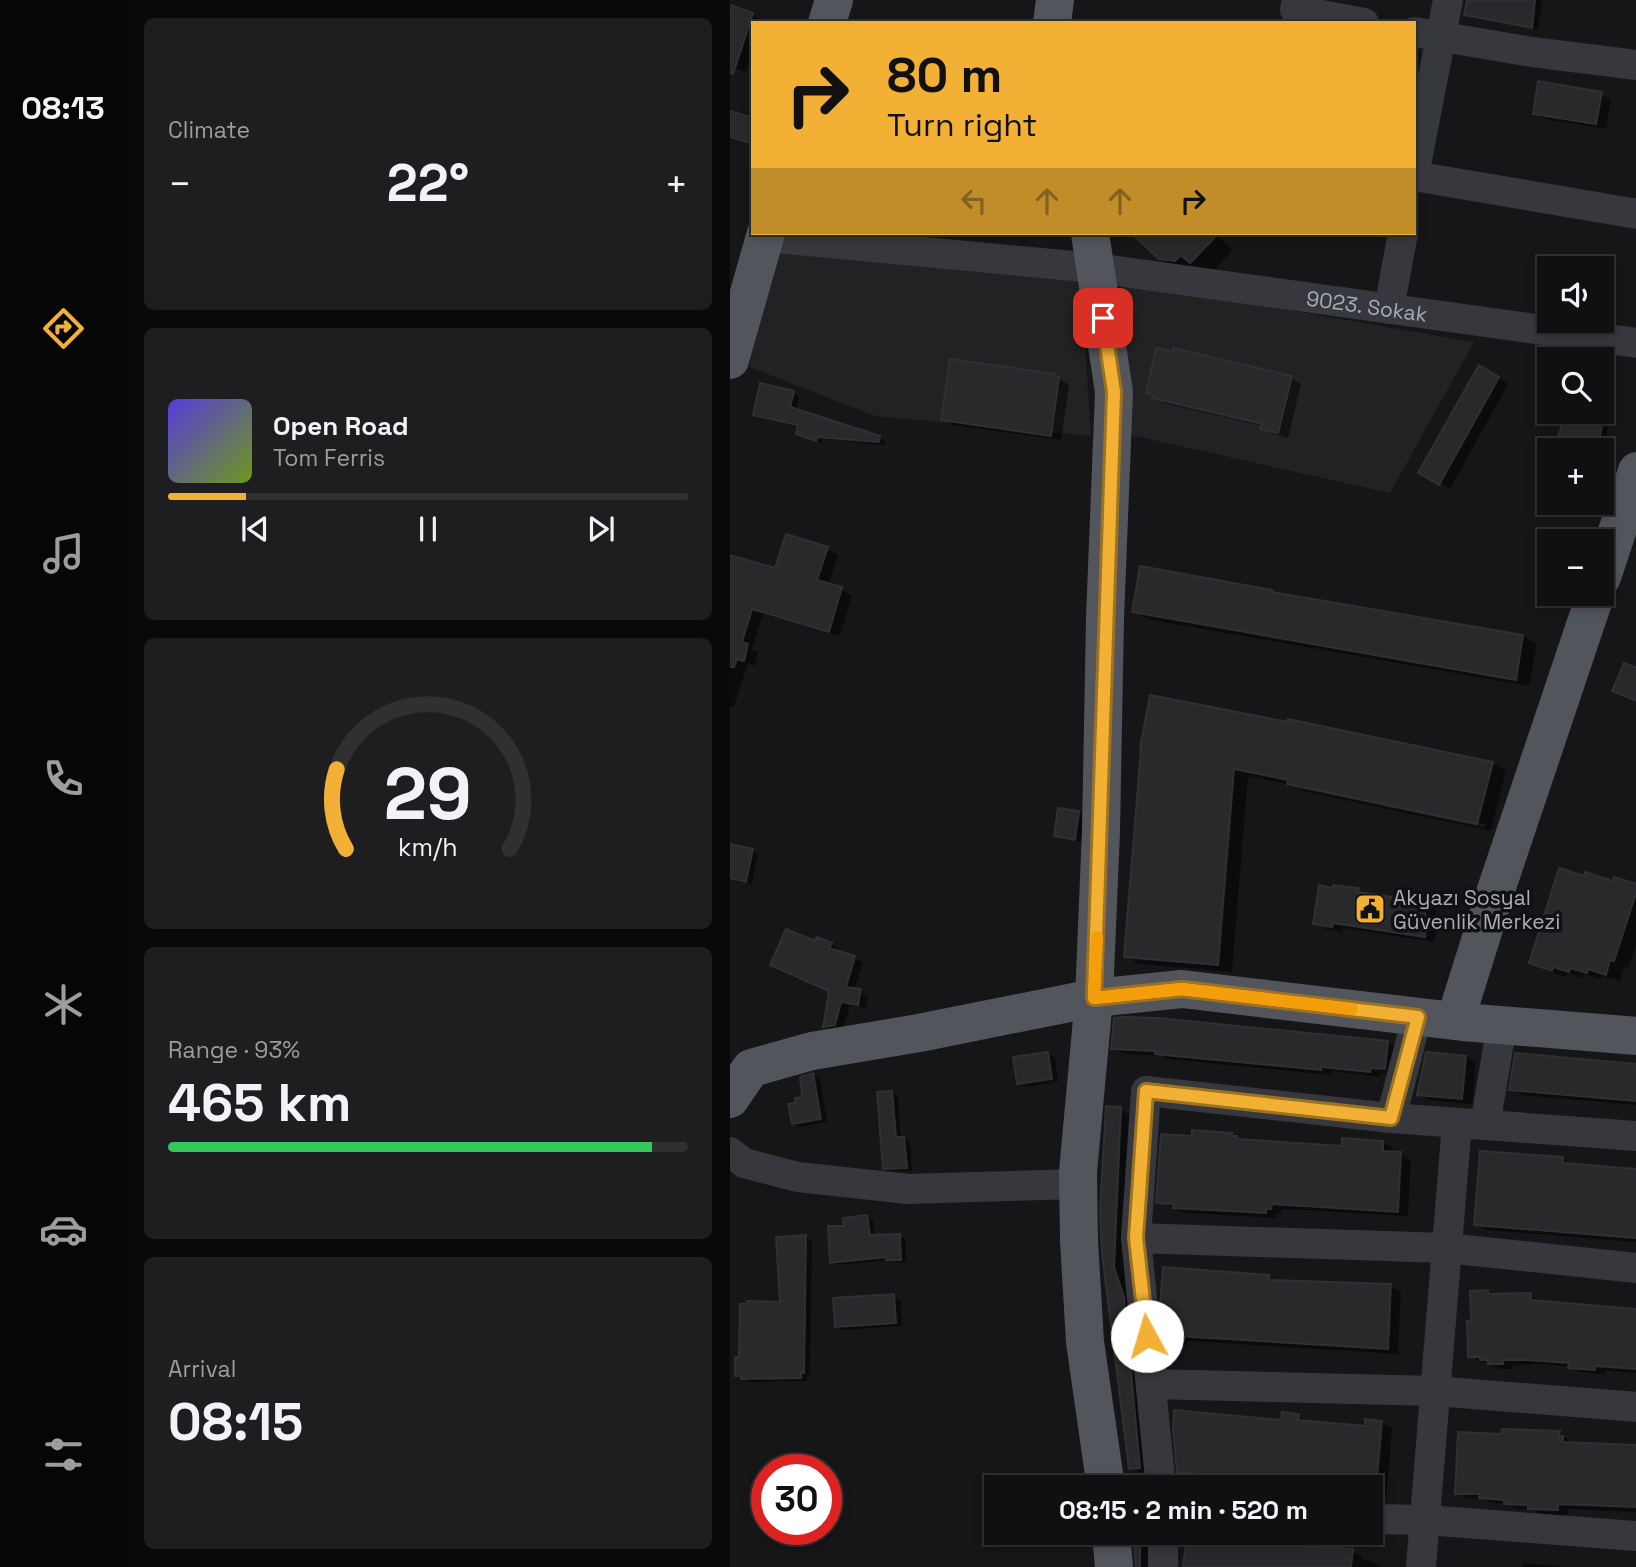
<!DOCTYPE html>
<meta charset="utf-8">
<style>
:root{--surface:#101012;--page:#1e1e20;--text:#f1f3f6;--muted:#9c9d9f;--line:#303032;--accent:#f2b134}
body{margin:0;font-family:"Space Grotesk",sans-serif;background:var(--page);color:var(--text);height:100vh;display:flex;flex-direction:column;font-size:26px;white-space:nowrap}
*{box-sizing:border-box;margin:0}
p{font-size:23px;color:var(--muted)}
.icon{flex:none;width:38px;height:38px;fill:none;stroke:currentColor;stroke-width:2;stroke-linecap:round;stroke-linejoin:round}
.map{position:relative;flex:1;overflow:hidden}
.details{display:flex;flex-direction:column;gap:18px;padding:18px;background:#09090a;width:604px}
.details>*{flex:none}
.banner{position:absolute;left:21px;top:21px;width:665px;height:214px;border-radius:0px;box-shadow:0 4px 10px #0003,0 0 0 2px var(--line);background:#f2b134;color:#111;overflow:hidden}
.controls{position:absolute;left:807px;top:256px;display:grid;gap:14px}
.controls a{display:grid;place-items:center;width:77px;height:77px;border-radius:0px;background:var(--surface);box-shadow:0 4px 10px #0003,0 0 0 2px var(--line);font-size:35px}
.speed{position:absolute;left:21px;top:1454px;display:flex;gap:14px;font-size:35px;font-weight:700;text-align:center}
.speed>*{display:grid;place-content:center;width:91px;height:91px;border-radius:50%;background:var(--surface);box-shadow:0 4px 10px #0003,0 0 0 2px var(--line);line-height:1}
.speed .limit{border:10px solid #d22;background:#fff;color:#111}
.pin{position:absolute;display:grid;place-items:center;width:60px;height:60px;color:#fff;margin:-30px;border-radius:14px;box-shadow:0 4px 10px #0006}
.me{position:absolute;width:77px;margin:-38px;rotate:354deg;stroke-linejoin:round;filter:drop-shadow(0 0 5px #0008)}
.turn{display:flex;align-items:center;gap:24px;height:147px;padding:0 21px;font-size:32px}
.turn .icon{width:91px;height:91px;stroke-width:2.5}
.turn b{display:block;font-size:49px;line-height:60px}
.lanes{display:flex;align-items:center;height:66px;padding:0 21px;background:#0003;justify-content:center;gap:35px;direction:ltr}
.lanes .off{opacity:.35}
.big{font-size:52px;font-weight:700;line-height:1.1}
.details .tile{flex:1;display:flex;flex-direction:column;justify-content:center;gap:10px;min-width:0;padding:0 24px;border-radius:10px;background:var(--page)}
.details .dial{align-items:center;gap:0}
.dial svg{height:182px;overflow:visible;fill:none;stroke:var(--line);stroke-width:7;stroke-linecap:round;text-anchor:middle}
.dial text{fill:var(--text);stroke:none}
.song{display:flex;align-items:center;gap:21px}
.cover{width:84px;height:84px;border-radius:10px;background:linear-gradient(135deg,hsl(250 70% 55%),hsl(80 70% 35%))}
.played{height:7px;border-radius:4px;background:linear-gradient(90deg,var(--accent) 15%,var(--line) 15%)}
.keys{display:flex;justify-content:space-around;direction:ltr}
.heat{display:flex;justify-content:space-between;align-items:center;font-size:38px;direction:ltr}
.charge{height:10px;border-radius:5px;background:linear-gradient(90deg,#34c759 93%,var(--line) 0)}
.trip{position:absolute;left:254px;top:1475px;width:399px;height:70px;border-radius:0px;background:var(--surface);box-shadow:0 4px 10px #0003,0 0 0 2px var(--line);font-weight:700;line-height:70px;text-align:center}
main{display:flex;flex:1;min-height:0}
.dock{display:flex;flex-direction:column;width:126px;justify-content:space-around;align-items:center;background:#060607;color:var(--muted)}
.dock .icon{width:49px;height:49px}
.dock .on{color:var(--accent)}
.dock b{font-size:32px;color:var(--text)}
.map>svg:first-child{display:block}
.built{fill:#222225}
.shadow{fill:#0007;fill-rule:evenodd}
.building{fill:#29292c;stroke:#303034;stroke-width:2}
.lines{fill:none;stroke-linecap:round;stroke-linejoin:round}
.minor{stroke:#37383d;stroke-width:30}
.major{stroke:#53555c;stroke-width:38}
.route-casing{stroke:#9d7322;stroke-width:18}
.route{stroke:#f2b134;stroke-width:12}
.slow{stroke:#f59e0b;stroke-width:12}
.labels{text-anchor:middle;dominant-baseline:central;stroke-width:7;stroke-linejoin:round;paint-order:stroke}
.street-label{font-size:21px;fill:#a8adb8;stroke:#111113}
.poi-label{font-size:21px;fill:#a8adb8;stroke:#111113;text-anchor:start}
</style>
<main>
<nav class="dock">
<b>08:13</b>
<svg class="icon on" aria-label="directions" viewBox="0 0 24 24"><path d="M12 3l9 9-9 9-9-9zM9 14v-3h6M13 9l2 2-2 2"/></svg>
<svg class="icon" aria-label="music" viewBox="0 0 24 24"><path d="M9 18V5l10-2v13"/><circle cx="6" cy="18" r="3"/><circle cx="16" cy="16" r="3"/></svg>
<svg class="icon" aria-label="phone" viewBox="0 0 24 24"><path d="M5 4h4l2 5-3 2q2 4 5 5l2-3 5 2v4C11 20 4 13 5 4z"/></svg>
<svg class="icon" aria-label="climate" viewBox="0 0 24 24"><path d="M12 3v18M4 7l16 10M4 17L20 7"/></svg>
<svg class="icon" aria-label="car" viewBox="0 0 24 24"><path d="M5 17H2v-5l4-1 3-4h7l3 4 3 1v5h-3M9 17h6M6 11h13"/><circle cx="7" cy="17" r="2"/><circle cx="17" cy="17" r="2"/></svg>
<svg class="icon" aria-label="filters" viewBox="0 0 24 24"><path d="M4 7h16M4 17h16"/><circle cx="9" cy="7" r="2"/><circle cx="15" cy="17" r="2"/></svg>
</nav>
<section class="details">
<div class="tile"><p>Climate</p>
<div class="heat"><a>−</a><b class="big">22°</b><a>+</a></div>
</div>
<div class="tile">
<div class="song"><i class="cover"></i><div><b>Open Road</b><p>Tom Ferris</p></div></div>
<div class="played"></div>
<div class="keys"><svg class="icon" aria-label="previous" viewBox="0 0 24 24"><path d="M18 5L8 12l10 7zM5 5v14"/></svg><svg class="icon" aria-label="pause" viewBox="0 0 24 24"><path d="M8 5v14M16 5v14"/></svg><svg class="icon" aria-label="next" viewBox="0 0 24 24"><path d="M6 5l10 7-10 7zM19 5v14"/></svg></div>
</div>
<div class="tile dial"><svg viewBox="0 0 100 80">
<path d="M14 69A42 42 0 1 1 86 69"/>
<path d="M14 69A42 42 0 0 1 10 34" stroke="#f2b134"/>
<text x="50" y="56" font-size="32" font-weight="700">29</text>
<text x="50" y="72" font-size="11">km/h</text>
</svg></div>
<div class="tile"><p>Range · 93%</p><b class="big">465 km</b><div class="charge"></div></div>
<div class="tile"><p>Arrival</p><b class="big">08:15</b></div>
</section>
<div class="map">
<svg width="907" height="1567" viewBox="0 0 907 1567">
<rect width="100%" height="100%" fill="#161618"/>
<path class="built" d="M48,249L351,279L361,436L145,416L19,367Z
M392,281L744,342L660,493L392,433Z"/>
<path class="shadow" d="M739,0H812L808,30L743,18L736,14Z
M0,7L33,20L32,23H23V51L16,72L0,67Z
M871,94L881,100L876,129L815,119L804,113Z
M403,233H484L503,250L481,273L470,267L466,272L451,270L430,258Z
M749,367L778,384L720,489L691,472Z
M324,376L339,385L331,440L224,425L213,419Z
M561,378L571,384L558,438L543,434L533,426L434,403L424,397Z
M63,393L69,396L66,410L149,437L155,441V445L93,439L92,443L68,433L70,426L25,414Z
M872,396L885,401L872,453V450H826L872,411Z
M97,549L108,555L98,585L122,595L110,636L33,614L22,649L28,652L25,666L18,663L4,707L0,706V557L46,571Z
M541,591L547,594L793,636L807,644L799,686L417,619L404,611Z
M413,748L762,763L776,771L761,831L573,791L562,785L518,776L502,972L409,964L396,956ZM563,784L756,824L755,828L568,788Z
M349,812L355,816L351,842L332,839L326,836Z
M0,846L22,851L28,854L22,884L0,880Z
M855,878L907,885V941L898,968L894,966L890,981L872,976L871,979L854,974L853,978L837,973L836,977L815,970L801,963Z
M628,890L636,895L696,904L706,910L705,942L613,928L612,932L595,929L585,923Z
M85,943L101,944L109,949L108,953L133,962L124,990L138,996L136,1008L120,1006L113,1029L104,1031L95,1026L101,991Z
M657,1043L668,1048L665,1074L651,1073L650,1077L601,1071V1075L437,1059L432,1056L393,1054L383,1048Z
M318,1054L325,1057L328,1082L296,1087L289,1083Z
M736,1057L746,1063L742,1104L699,1100L689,1094Z
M907,1065V1105L791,1095L781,1089Z
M83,1075L90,1079L97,1122L70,1127L63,1123L67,1104L74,1098Z
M162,1092L168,1096L171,1139L180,1142L182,1171H161L155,1168Z
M390,1109L401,1115L394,1274L404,1304L419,1473H411L401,1467L373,1254Z
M501,1134L513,1142L614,1147L653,1142L663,1148V1154H671L681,1160L678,1216L552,1209L551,1214L546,1213V1218L455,1213L428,1202L464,1138Z
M832,1159L844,1166L907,1170V1242L756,1230L746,1224Z
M137,1217L143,1221L145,1236H170L176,1239V1262H163L159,1260L108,1265L102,1261L116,1227Z
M75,1237L82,1240L80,1375H77V1381L19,1382L7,1375L11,1359L52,1303Z
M539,1277L548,1282L661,1286L671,1292L668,1354L457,1341V1345H446L435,1339Z
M758,1292L764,1296L801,1295L811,1302L907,1310V1373L875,1371V1375L850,1372L841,1367L811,1364L783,1365V1369H770L755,1362H750L740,1356L742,1323Z
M164,1296L171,1300L172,1326L113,1330L106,1326Z
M568,1416L580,1423L636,1428L652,1422L662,1428L656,1501L640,1500V1488H572L459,1477L449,1471Z
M829,1433L844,1444L907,1447V1512L838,1509V1515L810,1514L803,1510L786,1509L778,1504L761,1503L754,1499L737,1498L727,1493L773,1435Z
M405,1533H419V1567H407Z
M491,1548L623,1551L633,1557L632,1560L641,1561L651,1567H455Z
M793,1563L814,1565L836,1567H793Z"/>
<path class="building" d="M737,0H805L802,28L734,15Z
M0,5L23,13L3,74L0,73Z
M808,81L872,92L866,124L803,114Z
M0,111L23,118V144L0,137Z
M401,233H489L460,263L451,255L445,261L429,259Z
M426,348L443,352V348L562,376L548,433L530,429L532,424L422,398L423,395L416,393Z
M220,359L324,374V376L329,377L321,436L211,420Z
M749,365L769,377L709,485L688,473Z
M30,383L64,391L60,407L150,436L149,442L87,437L86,441L66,434L68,425L23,415Z
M842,411H876L866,450H824L832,424L838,426Z
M56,534L98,547L87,580L112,587L99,632L22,609L12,642L18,644L14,661L7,659L4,667H0V555L45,568Z
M410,566L542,590V592L793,635L786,680L402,612Z
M894,663L907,668V701L882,691Z
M420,695L558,722V719L763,762L747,824L557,784L558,780L504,769L488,965L394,957L411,749L410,748Z
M328,808L349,811L345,840L324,836Z
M0,844L23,849L16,882L0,878Z
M829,868L854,876L855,872L883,881L884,877L907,884V890L884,961L880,960L876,975L858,969L857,973L840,968L839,972L823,967L822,971L799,963Z
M589,885L602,888L603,885L629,888L628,892L697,902L695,916L698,917L695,937L603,923L602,927L583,924Z
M56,929L85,941L87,937L102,943L99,948L125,956L116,987L131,989L128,1005L111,1002L105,1025L93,1027L99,991L40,965Z
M394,1017L428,1018L658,1041L655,1069L641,1068L640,1072L591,1067V1070L425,1054V1051L381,1049L384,1018Z
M318,1052L322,1079L287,1084L283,1057Z
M696,1052L736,1056L732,1099L687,1095Z
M785,1053L907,1064V1101L779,1090Z
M83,1073L91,1119L62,1124L58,1104L65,1103V1098L72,1097L70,1077Z
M162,1091L166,1137H174L177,1168L153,1169L147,1092Z
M376,1106L391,1107L384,1267L394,1297L410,1468L399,1469L372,1254L370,1211Z
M462,1130L502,1133L501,1136H507V1139L612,1146V1138L653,1141V1151L671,1152L668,1212L542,1204L541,1209H536V1213L443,1208L444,1204L426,1203L431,1134L462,1136Z
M750,1151L833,1157V1163L907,1169V1238L744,1225Z
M137,1215L140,1235L170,1234L171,1260H156V1257L100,1263L98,1226H114L113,1218Z
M76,1235L74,1373L71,1372V1378L11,1379V1376H5V1357H9L10,1304H17V1301L50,1302L46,1237Z
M433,1267L539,1275V1280L661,1284L658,1349L447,1336V1340H434L430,1307Z
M758,1290V1294L801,1293V1300L907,1309V1369L865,1366V1370L838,1368L839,1363L799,1360H773V1364H758V1360H750V1357H738L737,1321H741L740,1291Z
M164,1294L166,1323L105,1327L103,1298Z
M444,1410L551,1420L552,1412L569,1414L568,1420L635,1426V1419L652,1421L646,1488H588L589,1485L447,1472L443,1430Z
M772,1429L830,1431L829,1436H833V1442L907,1445V1507L828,1504V1510L798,1509V1505L774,1504V1500L749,1498L750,1494H725L728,1432L771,1434Z
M403,1533H410V1567H406Z
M500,1539L559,1546L623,1549L621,1567H453L456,1543L490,1546V1542L500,1543Z"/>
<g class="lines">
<g class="minor">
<path d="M567,0L565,10L634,23"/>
<path d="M684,32L802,52L907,65"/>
<path d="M684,175L718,0"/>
<path d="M684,176L907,214"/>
<path id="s1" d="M35,237L365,268L907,343"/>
<path d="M659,309L673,233"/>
<path d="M661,1118L687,1017"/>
<path d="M755,1125L772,1025"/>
<path d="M0,1152L14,1163L68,1177L178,1189L349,1184"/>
<path d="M406,1238L716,1248L907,1268"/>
<path d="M422,1384L705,1391L907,1407"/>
<path d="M431,1488L406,1238L416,1091L661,1118L907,1136"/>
<path d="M640,1519L696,1520L907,1536"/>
<path d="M433,1567V1533"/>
<path d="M691,1567L727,1123"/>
</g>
<path class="major" d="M97,23L104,0
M322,23L325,0
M360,233L384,392L375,618L371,831L364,998L348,1172L349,1240L355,1342L376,1488
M0,360L36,233
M872,577L907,471
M725,1021L766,890L866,593
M0,1099L21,1068L82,1051L189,1033L364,998L452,989L733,1022L907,1036
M381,1533L384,1567"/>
</g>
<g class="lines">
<g class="route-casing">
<path id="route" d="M373,318L384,392L364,998L452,989L688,1017L661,1118L416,1091L406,1238L417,1336"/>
</g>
<use href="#route" class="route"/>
<path class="slow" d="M367,937L364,998L452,989L622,1009"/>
</g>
<defs>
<g id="civic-square" transform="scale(1.575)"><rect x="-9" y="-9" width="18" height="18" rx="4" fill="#f2b134" stroke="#111113"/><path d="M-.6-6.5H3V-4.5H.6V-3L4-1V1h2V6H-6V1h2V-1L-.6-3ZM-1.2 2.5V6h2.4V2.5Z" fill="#111"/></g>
</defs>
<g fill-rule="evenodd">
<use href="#civic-square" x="640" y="909"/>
</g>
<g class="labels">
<g class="street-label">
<text stroke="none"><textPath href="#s1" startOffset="606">9023. Sokak</textPath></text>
</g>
<g class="poi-label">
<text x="663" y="897">Akyazı Sosyal<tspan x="663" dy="24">Güvenlik Merkezi</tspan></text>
</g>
</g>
</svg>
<div class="controls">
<a><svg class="icon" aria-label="sound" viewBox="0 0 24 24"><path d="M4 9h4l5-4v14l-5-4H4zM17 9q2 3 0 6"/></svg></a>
<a><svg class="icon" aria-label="search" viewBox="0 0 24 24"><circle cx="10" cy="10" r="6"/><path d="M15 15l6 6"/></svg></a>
<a>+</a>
<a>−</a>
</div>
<div class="speed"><div class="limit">30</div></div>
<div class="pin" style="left:373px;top:318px;background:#d93025"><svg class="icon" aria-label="arrive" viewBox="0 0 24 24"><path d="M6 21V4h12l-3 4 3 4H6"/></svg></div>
<svg class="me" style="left:417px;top:1336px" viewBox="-20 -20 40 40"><circle r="19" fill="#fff"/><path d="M0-13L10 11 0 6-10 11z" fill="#f2b134"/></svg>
<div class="trip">08:15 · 2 min · 520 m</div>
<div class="banner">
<div class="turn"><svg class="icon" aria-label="right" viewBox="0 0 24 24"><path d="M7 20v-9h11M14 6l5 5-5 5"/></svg><div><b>80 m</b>Turn right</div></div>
<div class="lanes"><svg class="icon off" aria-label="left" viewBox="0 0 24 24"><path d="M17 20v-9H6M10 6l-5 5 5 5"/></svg><svg class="icon off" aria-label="ahead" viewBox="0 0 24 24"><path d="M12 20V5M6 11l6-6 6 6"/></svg><svg class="icon off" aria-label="ahead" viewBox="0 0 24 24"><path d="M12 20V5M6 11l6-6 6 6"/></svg><svg class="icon" aria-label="right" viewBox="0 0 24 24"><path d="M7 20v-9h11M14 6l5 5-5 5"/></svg></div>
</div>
</div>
</main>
